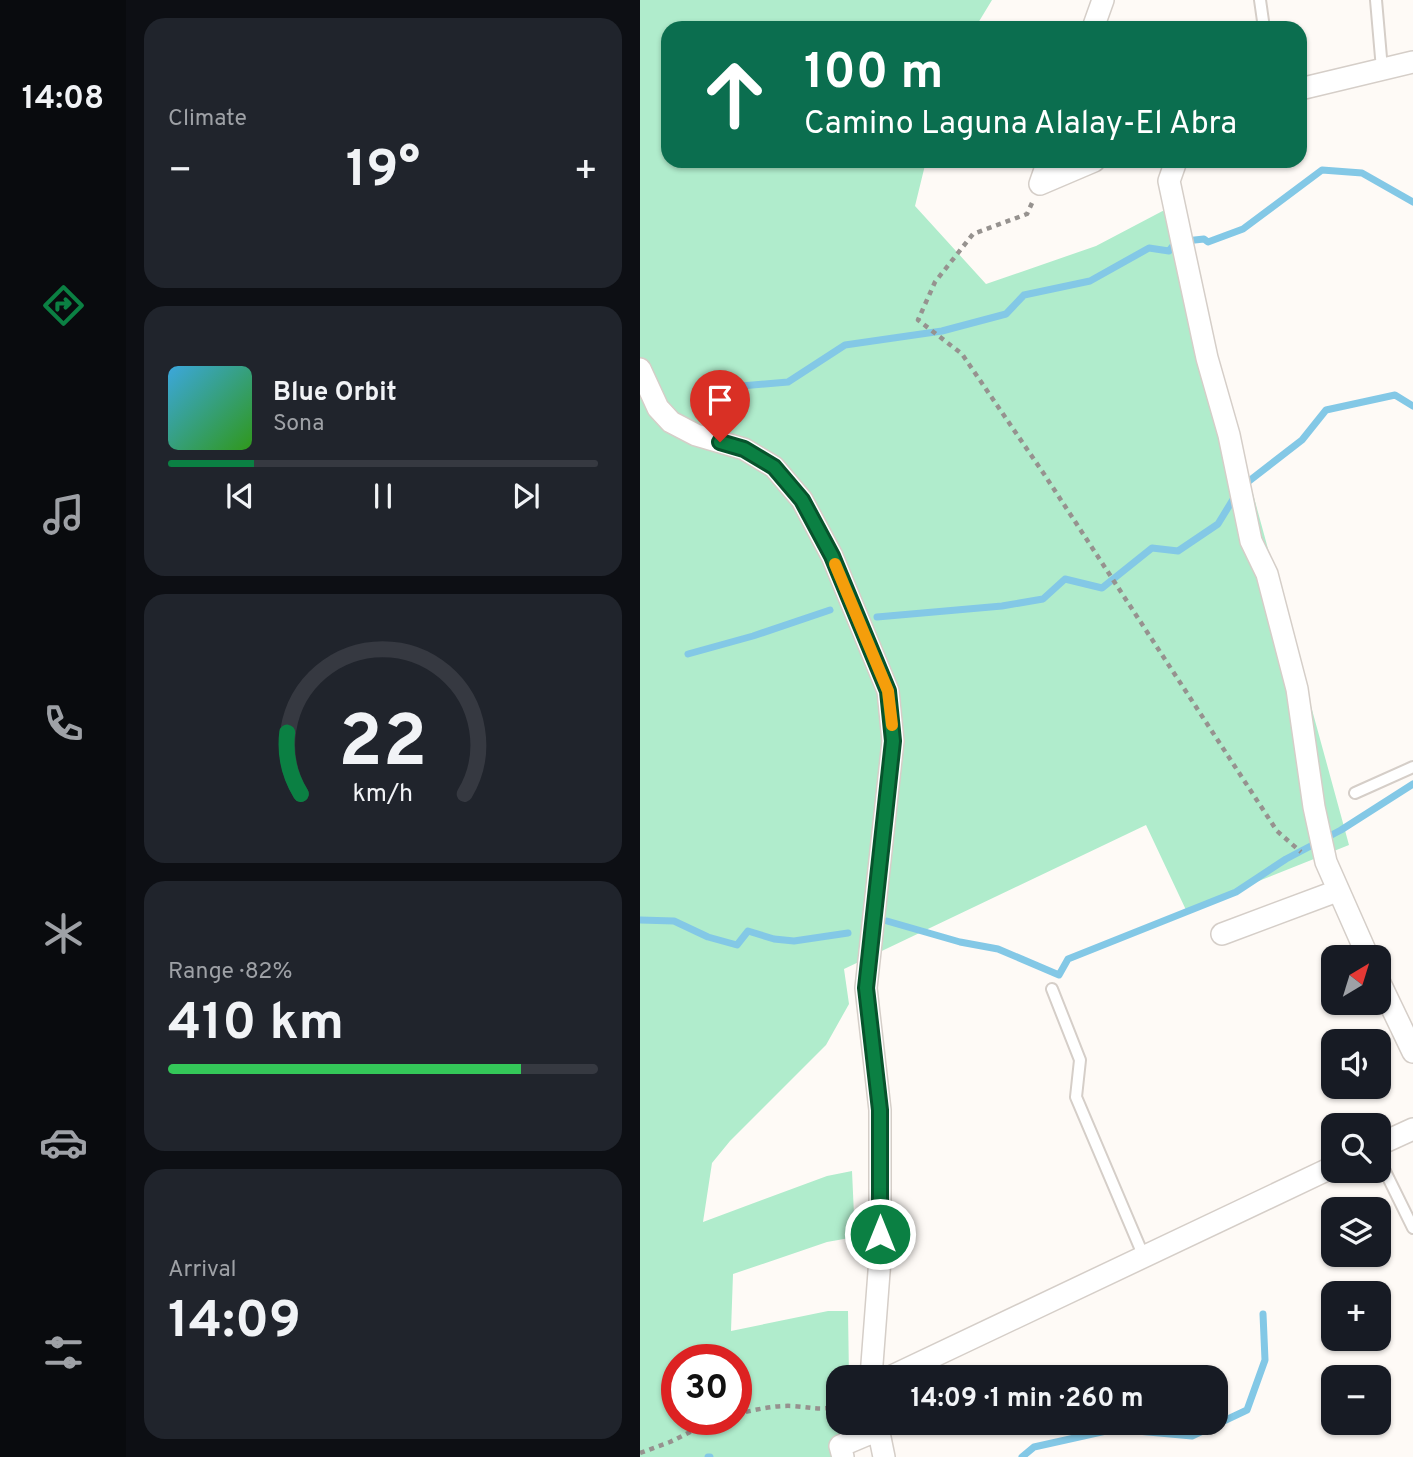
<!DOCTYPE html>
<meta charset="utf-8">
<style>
:root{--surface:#171b24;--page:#20242c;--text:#f1f3f6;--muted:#9ea1a6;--line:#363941;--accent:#0b8043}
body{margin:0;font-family:Overpass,sans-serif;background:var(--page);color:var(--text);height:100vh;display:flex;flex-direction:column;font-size:26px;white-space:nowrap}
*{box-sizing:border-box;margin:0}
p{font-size:23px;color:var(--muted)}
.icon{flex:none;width:38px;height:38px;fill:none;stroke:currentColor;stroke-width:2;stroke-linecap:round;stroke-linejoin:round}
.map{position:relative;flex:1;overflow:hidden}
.panel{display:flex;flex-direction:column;gap:18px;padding:18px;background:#0d0f14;width:514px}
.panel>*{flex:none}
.guide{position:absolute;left:21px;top:21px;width:646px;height:147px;border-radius:21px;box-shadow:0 2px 5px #0004;background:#0b6e4f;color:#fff;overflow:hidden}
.needle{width:46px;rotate:38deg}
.fabs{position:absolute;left:681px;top:945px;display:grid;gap:14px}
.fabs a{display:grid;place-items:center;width:70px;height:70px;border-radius:14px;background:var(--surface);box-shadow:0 2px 5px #0004;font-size:35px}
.speed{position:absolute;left:21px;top:1344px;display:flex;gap:14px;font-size:35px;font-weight:700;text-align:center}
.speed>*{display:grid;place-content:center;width:91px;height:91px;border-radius:50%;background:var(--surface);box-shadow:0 2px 5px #0004;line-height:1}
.speed .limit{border:10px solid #d22;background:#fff;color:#111}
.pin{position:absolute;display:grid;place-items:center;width:60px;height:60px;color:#fff;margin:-72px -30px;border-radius:50% 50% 50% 0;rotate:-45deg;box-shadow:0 0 7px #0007}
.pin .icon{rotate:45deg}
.me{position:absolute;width:77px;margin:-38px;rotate:0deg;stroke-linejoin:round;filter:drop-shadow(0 0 5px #0008)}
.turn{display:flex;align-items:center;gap:24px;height:147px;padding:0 28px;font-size:32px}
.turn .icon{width:91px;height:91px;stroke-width:2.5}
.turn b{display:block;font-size:49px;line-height:60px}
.big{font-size:52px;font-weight:700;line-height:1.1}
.panel .widget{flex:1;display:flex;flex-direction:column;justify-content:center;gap:10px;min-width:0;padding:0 24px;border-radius:21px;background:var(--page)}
.panel .dial{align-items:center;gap:0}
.dial svg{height:182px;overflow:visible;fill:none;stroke:var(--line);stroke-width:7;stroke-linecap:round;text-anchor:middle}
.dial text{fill:var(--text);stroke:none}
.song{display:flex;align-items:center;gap:21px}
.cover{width:84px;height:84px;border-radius:10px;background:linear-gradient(135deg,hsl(200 70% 55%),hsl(110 70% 35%))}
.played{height:7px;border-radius:4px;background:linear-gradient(90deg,var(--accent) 20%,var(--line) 20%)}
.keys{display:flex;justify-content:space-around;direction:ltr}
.heat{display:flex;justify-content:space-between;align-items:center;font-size:38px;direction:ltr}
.charge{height:10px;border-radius:5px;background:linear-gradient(90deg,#34c759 82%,var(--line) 0)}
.trip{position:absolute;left:186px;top:1365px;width:402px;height:70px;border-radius:21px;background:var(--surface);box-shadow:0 2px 5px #0004;font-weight:700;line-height:70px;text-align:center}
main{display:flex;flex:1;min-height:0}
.dock{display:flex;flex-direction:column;width:126px;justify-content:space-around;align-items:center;background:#090b0e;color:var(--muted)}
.dock .icon{width:49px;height:49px}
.dock .active{color:var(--accent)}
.dock b{font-size:32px;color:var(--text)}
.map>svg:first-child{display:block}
.green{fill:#b0eccc;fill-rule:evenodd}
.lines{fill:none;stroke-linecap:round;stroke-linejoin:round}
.stream{stroke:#83c8e6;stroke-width:7}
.service-casing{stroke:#d5cec8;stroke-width:14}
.minor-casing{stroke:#d5cec8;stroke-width:24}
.path{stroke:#96928f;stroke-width:4.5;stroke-dasharray:5 5;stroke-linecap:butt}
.service{stroke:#fff;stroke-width:10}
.minor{stroke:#fff;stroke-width:21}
.route-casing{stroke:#07532c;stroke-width:18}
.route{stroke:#0b8043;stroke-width:12}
.slow{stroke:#f59e0b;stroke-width:12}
</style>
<main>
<nav class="dock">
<b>14:08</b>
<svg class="icon active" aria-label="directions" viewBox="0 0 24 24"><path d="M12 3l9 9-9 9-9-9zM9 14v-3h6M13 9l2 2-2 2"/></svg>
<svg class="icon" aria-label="music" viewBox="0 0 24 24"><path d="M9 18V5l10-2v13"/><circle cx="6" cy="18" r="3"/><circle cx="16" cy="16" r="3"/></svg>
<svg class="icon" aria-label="phone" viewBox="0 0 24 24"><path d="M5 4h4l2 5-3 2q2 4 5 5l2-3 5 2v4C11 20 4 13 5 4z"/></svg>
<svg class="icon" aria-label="climate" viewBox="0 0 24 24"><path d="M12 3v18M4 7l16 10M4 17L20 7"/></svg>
<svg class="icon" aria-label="car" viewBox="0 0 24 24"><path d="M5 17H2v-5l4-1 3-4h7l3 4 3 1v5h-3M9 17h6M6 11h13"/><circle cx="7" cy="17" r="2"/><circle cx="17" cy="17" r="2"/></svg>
<svg class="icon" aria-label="filters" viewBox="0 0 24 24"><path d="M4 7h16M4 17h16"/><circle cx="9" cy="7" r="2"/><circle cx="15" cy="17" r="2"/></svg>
</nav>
<section class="panel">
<div class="widget"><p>Climate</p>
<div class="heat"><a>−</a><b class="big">19°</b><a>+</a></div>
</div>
<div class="widget">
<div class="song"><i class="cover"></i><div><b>Blue Orbit</b><p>Sona</p></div></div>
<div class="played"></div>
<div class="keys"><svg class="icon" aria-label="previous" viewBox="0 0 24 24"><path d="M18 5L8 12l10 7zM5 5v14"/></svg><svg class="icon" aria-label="pause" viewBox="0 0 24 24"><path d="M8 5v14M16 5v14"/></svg><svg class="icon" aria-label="next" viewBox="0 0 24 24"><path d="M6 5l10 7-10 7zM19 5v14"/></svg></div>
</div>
<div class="widget dial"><svg viewBox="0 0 100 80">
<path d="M14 69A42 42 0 1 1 86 69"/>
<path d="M14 69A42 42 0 0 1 8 42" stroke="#0b8043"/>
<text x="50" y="56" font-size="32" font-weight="700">22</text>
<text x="50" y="72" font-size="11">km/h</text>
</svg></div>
<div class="widget"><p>Range · 82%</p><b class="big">410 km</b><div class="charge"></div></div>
<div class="widget"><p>Arrival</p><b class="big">14:09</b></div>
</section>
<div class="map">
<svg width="773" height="1457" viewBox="0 0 773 1457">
<rect width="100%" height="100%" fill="#fefaf6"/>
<path class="green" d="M0,0H352L335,28H28V161H286L275,206L346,284L456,246L534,205L709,845L546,910L506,825L204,969L209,1004L186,1045L90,1141L72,1163L63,1222L187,1176L212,1171L215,1237L187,1242L93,1274L91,1331L188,1311H208L209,1377H198V1423H210L213,1457H0ZM37,1360H96V1419H37Z"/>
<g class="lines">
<path class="stream" d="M61,411L101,386L148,382L205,345L302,331L366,314L384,295L450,281L509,248L529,251L536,242L564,239L568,242L603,229L682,170L722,173L773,202
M237,617L362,606L403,599L425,579L462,588L512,548L538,551L578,524L600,488L662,440L686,410L755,395L773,406
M48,654L113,636L190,610
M0,920L34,921L68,937L97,945L108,931L134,939L154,941L208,933
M247,921L320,942L358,949L419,975L428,959L596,892L646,859L701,830L773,784
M68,1457H70
M382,1457L394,1447L475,1429L552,1436L607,1410L625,1360L623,1314"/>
<g class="service-casing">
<path id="service" d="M620,0L624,28
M736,0L742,69
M715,793L773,767
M412,989L440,1060L436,1097L504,1257
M738,1157L773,1228"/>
</g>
<g class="minor-casing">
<path id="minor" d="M453,28L463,0
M660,89L773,62
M536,161L529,181L542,242L567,358L589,435L611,541L627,574L657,689L674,807L686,862L728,957
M400,184L454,161
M400,184L408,161
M0,369L18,408L31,422L56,435L104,449L134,467L162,500L192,556L248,691L253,741L226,988L240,1110V1259L231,1377
M582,934L697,891
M738,979L773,1052
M738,1145L773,1129
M250,1377L693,1167
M237,1423L244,1457
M203,1457L200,1446L238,1430"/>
</g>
<path class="path" d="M392,203L387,214L333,234L295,282L278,320L322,354L404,474L637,831L661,852
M96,1414C115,1410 134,1405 153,1406C169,1407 182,1411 198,1406
M0,1453L30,1442L76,1419"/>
<use href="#service" class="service"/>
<use href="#minor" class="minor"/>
</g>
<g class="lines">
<g class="route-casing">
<path id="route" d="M80,442L104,449L134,467L162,500L192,556L248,691L253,741L226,988L240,1110V1234"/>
</g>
<use href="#route" class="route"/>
<path class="slow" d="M195,564L248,691L252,725"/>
</g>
</svg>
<div class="fabs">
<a><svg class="needle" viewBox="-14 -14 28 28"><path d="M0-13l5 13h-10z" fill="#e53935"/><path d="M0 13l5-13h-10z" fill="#9ea1a6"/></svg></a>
<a><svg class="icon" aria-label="sound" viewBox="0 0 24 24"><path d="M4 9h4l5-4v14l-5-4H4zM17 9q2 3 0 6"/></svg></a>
<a><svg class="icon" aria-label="search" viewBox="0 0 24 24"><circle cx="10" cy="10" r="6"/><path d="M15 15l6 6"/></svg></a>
<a><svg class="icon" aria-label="layers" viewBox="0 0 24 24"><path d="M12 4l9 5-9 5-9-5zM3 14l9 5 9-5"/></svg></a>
<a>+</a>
<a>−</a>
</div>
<div class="speed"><div class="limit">30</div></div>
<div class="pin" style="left:80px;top:442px;background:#d93025"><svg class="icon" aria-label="arrive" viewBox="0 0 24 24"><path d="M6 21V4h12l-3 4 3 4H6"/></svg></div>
<svg class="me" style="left:240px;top:1234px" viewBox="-20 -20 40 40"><circle r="17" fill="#0b8043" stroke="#fff" stroke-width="3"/><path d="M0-11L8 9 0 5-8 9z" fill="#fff"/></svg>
<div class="trip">14:09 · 1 min · 260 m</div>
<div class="guide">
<div class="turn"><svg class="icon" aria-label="ahead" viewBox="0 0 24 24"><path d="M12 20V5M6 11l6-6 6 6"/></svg><div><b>100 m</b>Camino Laguna Alalay-El Abra</div></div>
</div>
</div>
</main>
